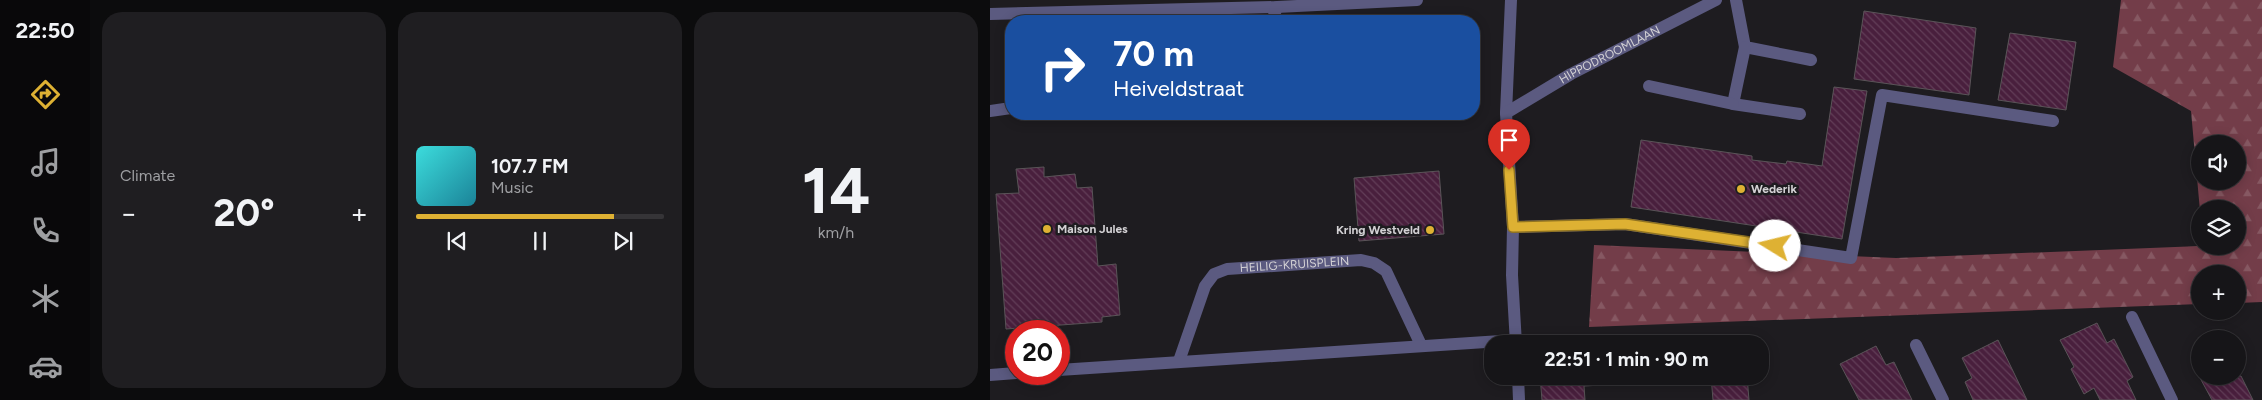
<!DOCTYPE html>
<meta charset="utf-8">
<style>
:root{--surface:#161518;--page:#1f1e21;--text:#f1f3f6;--muted:#9e9fa2;--line:#353437;--accent:#deb133}
body{margin:0;font-family:Figtree,sans-serif;background:var(--page);color:var(--text);height:100vh;display:flex;flex-direction:column;font-size:19px;white-space:nowrap}
*{box-sizing:border-box;margin:0}
p{font-size:16px;color:var(--muted)}
.icon{flex:none;width:28px;height:28px;fill:none;stroke:currentColor;stroke-width:2;stroke-linecap:round;stroke-linejoin:round}
.map{position:relative;flex:1;overflow:hidden}
.details{display:flex;flex-direction:column;gap:12px;padding:12px;background:#0c0c0d;width:900px}
.details>*{flex:none}
.banner{position:absolute;left:15px;top:15px;width:475px;height:105px;border-radius:20px;box-shadow:0 2px 12px #0003,0 0 0 1px var(--line);background:#1a4fa0;color:#fff;overflow:hidden}
.fabs{position:absolute;left:1201px;top:135px;display:grid;gap:10px}
.fabs a{display:grid;place-items:center;width:55px;height:55px;border-radius:50%;background:var(--surface);box-shadow:0 2px 12px #0003,0 0 0 1px var(--line);font-size:25px}
.speed{position:absolute;left:15px;top:320px;display:flex;gap:10px;font-size:25px;font-weight:700;text-align:center}
.speed>*{display:grid;place-content:center;width:65px;height:65px;border-radius:50%;background:var(--surface);box-shadow:0 2px 12px #0003,0 0 0 1px var(--line);line-height:1}
.speed .limit{border:8px solid #d22;background:#fff;color:#111}
.pin{position:absolute;display:grid;place-items:center;width:42px;height:42px;color:#fff;margin:-51px -21px;border-radius:50% 50% 50% 0;rotate:-45deg;box-shadow:0 0 5px #0007}
.pin .icon{rotate:45deg}
.me{position:absolute;width:55px;margin:-28px;rotate:279deg;stroke-linejoin:round;filter:drop-shadow(0 0 4px #0008)}
.turn{display:flex;align-items:center;gap:18px;height:105px;padding:0 25px;font-size:22px}
.turn .icon{width:65px;height:65px;stroke-width:2.5}
.turn b{display:block;font-size:35px;line-height:42px}
.big{font-size:38px;font-weight:700;line-height:1.1}
.details .tile{flex:1;display:flex;flex-direction:column;justify-content:center;gap:8px;min-width:0;padding:0 18px;border-radius:20px;background:var(--page)}
.details .dial{align-items:center;gap:0}
.dial b{font-size:65px;line-height:1}
.song{display:flex;align-items:center;gap:15px}
.cover{width:60px;height:60px;border-radius:8px;background:linear-gradient(135deg,hsl(180 70% 55%),hsl(190 70% 35%))}
.played{height:5px;border-radius:2px;background:linear-gradient(90deg,var(--accent) 80%,var(--line) 80%)}
.keys{display:flex;justify-content:space-around;direction:ltr}
.heat{display:flex;justify-content:space-between;align-items:center;font-size:28px;direction:ltr}
.details .tiles{flex:1;display:grid;gap:12px;grid-template-columns:repeat(3,1fr)}
.trip{position:absolute;left:494px;top:335px;width:285px;height:50px;border-radius:20px;background:var(--surface);box-shadow:0 2px 12px #0003,0 0 0 1px var(--line);font-weight:700;line-height:50px;text-align:center}
main{display:flex;flex:1;min-height:0}
.menu{display:flex;flex-direction:column;width:90px;justify-content:space-around;align-items:center;background:#09080a;color:var(--muted)}
.menu .icon{width:35px;height:35px}
.menu .active{color:var(--accent)}
.menu b{font-size:22px;color:var(--text)}
.map>svg:first-child{display:block}
.forest{fill:url(#forest-firs);fill-rule:evenodd}
.building{fill:url(#building-back-hatch);stroke:#5a5458}
.lines{fill:none;stroke-linecap:round;stroke-linejoin:round}
.minor{stroke:#5b5a80;stroke-width:12}
.route-casing{stroke:#907321;stroke-width:12}
.route{stroke:#deb133;stroke-width:9}
.poi-dot{fill:#deb133;stroke:#1e1c20;stroke-width:2}
.labels{text-anchor:middle;dominant-baseline:central;stroke-width:5;stroke-linejoin:round;paint-order:stroke}
.street-label{font-size:12px;fill:#d3d1d4;stroke:#1e1c20}
.poi-label{font-size:12px;font-weight:bold;fill:#d3d1d4;stroke:#1e1c20;text-anchor:start}
</style>
<main>
<nav class="menu">
<b>22:50</b>
<svg class="icon active" aria-label="directions" viewBox="0 0 24 24"><path d="M12 3l9 9-9 9-9-9zM9 14v-3h6M13 9l2 2-2 2"/></svg>
<svg class="icon" aria-label="music" viewBox="0 0 24 24"><path d="M9 18V5l10-2v13"/><circle cx="6" cy="18" r="3"/><circle cx="16" cy="16" r="3"/></svg>
<svg class="icon" aria-label="phone" viewBox="0 0 24 24"><path d="M5 4h4l2 5-3 2q2 4 5 5l2-3 5 2v4C11 20 4 13 5 4z"/></svg>
<svg class="icon" aria-label="climate" viewBox="0 0 24 24"><path d="M12 3v18M4 7l16 10M4 17L20 7"/></svg>
<svg class="icon" aria-label="car" viewBox="0 0 24 24"><path d="M5 17H2v-5l4-1 3-4h7l3 4 3 1v5h-3M9 17h6M6 11h13"/><circle cx="7" cy="17" r="2"/><circle cx="17" cy="17" r="2"/></svg>
</nav>
<section class="details">
<div class="tiles">
<div class="tile"><p>Climate</p>
<div class="heat"><a>−</a><b class="big">20°</b><a>+</a></div>
</div>
<div class="tile">
<div class="song"><i class="cover"></i><div><b>107.7 FM</b><p>Music</p></div></div>
<div class="played"></div>
<div class="keys"><svg class="icon" aria-label="previous" viewBox="0 0 24 24"><path d="M18 5L8 12l10 7zM5 5v14"/></svg><svg class="icon" aria-label="pause" viewBox="0 0 24 24"><path d="M8 5v14M16 5v14"/></svg><svg class="icon" aria-label="next" viewBox="0 0 24 24"><path d="M6 5l10 7-10 7zM19 5v14"/></svg></div>
</div>
<div class="tile dial"><b>14</b><p>km/h</p></div>
</div>
</section>
<div class="map">
<svg width="1272" height="400" viewBox="0 0 1272 400">
<defs>
<pattern id="forest-firs" width="22" height="20" patternUnits="userSpaceOnUse" patternTransform="scale(1.25)"><rect width="22" height="20" fill="#733d49"/><path d="M5 1l3.5 6h-7zM16 11l3.5 6h-7z" fill="#865862"/></pattern>
<pattern id="building-back-hatch" width="6" height="6" patternUnits="userSpaceOnUse" patternTransform="scale(1.25)"><rect width="6" height="6" fill="#491f3d"/><path d="M-1 5l2 2M0 0l6 6M5-1l2 2" fill="none" stroke="#623e58"/></pattern>
</defs>
<rect width="100%" height="100%" fill="#1e1c20"/>
<path class="forest" d="M1131,0H1272V302L1248,303V274H1210V304L599,327L604,245L906,258L1210,246H1248V209H1210V211L1201,111L1123,67ZM1210,144H1248V181H1210Z"/>
<path class="building" d="M874,11L986,28L979,95L864,79Z
M1020,33L1086,42L1076,110L1008,100Z
M844,87L877,91L852,239L641,207L651,140L762,156V160L796,164L797,161L832,166Z
M54,167V177L85,174L87,188L102,187L108,266L126,264L130,315L112,317V322L16,329L6,194L29,193L26,169Z
M449,171L454,234L369,241L364,178Z
M1107,323L1117,343L1124,339L1143,377L1137,381L1146,400H1110L1104,388L1094,394L1081,369L1084,367L1070,340Z
M608,340V344H548V342Z
M1008,340L1037,400H983L975,382L982,378L972,358Z
M886,346L896,365L904,362L922,400H869L850,364Z
M550,376H611L612,385L594,386L595,400H552Z
M721,376H757L759,400H723Z
M1209,376H1251L1263,400H1222Z"/>
<g class="lines">
<g class="minor">
<path d="M521,0L516,113L523,227L522,275L526,344"/>
<path d="M746,0L755,47L821,60"/>
<path d="M0,14L287,7L427,0"/>
<path d="M282,21L287,7"/>
<path d="M755,47L743,104L810,114"/>
<path d="M659,86L743,104"/>
<path d="M0,111L21,108"/>
<path id="s1" d="M516,113L581,74L726,0"/>
<path d="M523,227L635,224L861,258L892,95L1063,121"/>
<path d="M1142,317L1182,400"/>
<path d="M926,345L953,400"/>
<path id="s2" d="M189,361L215,286L224,274L237,269L371,260L384,263L396,271L431,345"/>
<path d="M69,370L526,340"/>
<path d="M0,375L26,373"/>
<path d="M528,376L529,400"/>
</g>
</g>
<g class="lines">
<g class="route-casing">
<path id="route" d="M519,170L523,227L635,224L785,246"/>
</g>
<use href="#route" class="route"/>
</g>
<g class="poi-dot">
<circle cx="751" cy="189" r="5"/>
<circle cx="57" cy="229" r="5"/>
<circle cx="440" cy="230" r="5"/>
</g>
<g class="labels">
<g class="street-label">
<text stroke="none"><textPath href="#s1" startOffset="119">HIPPODROOMLAAN</textPath></text>
<text stroke="none"><textPath href="#s2" startOffset="176">HEILIG-KRUISPLEIN</textPath></text>
</g>
<g class="poi-label">
<text x="761" y="189">Wederik</text>
<text x="67" y="229">Maison Jules</text>
<text x="430" y="230" text-anchor="end">Kring Westveld</text>
</g>
</g>
</svg>
<div class="fabs">
<a><svg class="icon" aria-label="sound" viewBox="0 0 24 24"><path d="M4 9h4l5-4v14l-5-4H4zM17 9q2 3 0 6"/></svg></a>
<a><svg class="icon" aria-label="layers" viewBox="0 0 24 24"><path d="M12 4l9 5-9 5-9-5zM3 14l9 5 9-5"/></svg></a>
<a>+</a>
<a>−</a>
</div>
<div class="speed"><div class="limit">20</div></div>
<div class="pin" style="left:519px;top:170px;background:#d93025"><svg class="icon" aria-label="arrive" viewBox="0 0 24 24"><path d="M6 21V4h12l-3 4 3 4H6"/></svg></div>
<svg class="me" style="left:785px;top:246px" viewBox="-20 -20 40 40"><circle r="19" fill="#fff"/><path d="M0-13L10 11 0 6-10 11z" fill="#deb133"/></svg>
<div class="trip">22:51 · 1 min · 90 m</div>
<div class="banner">
<div class="turn"><svg class="icon" aria-label="right" viewBox="0 0 24 24"><path d="M7 20v-9h11M14 6l5 5-5 5"/></svg><div><b>70 m</b>Heiveldstraat</div></div>
</div>
</div>
</main>
